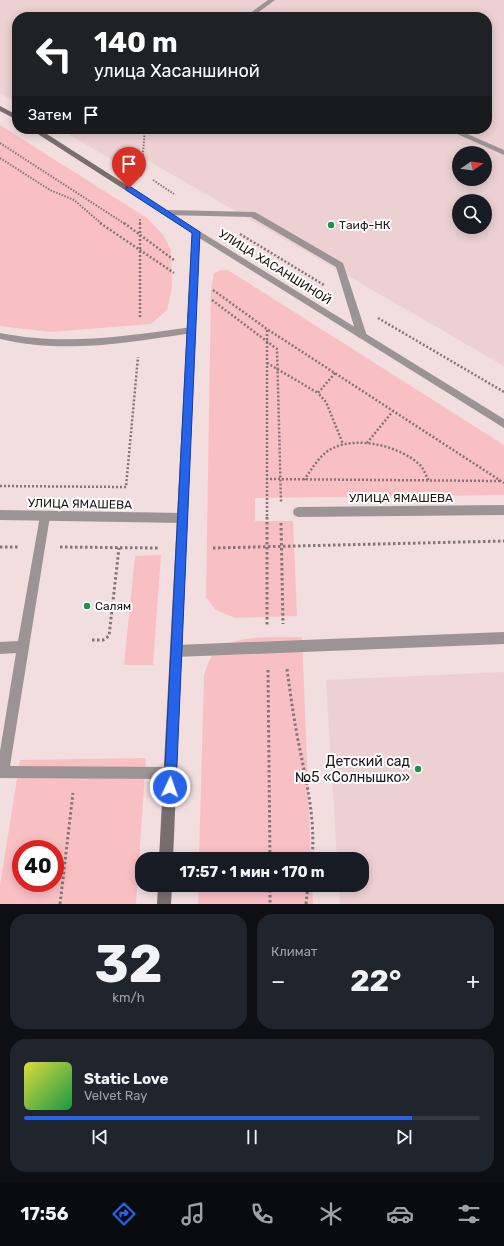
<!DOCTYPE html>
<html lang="ru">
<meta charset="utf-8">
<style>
:root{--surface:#171b24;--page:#20242c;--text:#f1f3f6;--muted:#9ea1a6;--line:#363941;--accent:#2563eb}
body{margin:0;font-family:Rubik,sans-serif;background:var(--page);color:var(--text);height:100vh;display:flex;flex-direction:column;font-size:15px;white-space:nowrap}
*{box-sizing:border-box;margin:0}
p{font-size:13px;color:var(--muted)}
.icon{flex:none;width:22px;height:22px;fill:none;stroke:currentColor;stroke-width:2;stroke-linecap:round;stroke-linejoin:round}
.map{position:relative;height:904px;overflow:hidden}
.panel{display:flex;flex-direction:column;gap:10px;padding:10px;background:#0d0f14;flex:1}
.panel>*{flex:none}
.top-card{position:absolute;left:12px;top:12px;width:480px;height:122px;border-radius:16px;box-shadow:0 2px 10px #0003;background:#202124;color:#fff;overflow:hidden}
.needle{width:26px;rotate:77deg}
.tools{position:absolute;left:452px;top:146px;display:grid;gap:8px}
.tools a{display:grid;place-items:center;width:40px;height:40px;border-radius:50%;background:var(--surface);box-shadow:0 2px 10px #0003;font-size:20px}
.speed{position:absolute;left:12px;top:840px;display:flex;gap:8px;font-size:20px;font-weight:700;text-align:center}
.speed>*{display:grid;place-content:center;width:52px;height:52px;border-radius:50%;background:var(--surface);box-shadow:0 2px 10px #0003;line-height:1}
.speed .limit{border:6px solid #d22;background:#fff;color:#111}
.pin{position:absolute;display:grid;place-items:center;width:34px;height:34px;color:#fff;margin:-41px -17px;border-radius:50% 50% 50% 0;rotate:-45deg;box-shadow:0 0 4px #0007}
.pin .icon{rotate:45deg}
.me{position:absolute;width:44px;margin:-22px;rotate:3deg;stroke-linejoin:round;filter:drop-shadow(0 0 3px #0008)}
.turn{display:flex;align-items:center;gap:14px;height:84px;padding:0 16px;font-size:18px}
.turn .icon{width:52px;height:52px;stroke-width:2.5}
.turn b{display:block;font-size:28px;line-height:34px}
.then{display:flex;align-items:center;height:38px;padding:0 16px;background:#0003;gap:8px;font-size:15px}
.big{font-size:30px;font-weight:700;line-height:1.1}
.panel .card{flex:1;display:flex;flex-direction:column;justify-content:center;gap:6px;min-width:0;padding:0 14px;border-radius:16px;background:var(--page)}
.panel .dial{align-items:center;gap:0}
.dial b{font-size:52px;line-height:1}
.song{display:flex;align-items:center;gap:12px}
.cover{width:48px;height:48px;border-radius:6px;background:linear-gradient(135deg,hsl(60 70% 55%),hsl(140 70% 35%))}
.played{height:4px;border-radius:2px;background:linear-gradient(90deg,var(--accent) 85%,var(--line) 85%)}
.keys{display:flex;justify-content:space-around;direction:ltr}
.heat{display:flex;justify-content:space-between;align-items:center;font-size:22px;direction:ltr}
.panel .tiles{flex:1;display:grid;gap:10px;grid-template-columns:1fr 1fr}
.card:last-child{grid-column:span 2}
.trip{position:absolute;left:135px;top:852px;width:234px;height:40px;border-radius:16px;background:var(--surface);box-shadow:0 2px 10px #0003;font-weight:700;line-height:40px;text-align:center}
.menu{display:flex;height:64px;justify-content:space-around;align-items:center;background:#090b0e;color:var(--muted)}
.menu .icon{width:28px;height:28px}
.menu .current{color:var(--accent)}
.menu b{font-size:18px;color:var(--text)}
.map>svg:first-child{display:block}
.built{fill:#edd1d2;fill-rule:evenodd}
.green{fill:#f9c0c4;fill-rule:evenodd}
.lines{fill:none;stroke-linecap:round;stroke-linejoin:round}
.path-far2{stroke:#837677;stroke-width:2;stroke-dasharray:1.5 1.5;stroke-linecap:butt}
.path-far1{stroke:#837677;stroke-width:2.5;stroke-dasharray:2 2;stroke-linecap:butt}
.path{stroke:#837677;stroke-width:3;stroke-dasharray:2.5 2.5;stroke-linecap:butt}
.lane{fill:#9c9494;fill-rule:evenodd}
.street{fill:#9c9494;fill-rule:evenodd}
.secondary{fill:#796e6e;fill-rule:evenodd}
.route{fill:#2563eb;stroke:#184099}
.poi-dot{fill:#1a924e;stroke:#fff;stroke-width:1.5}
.labels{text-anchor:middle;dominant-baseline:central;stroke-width:4;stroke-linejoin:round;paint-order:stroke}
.poi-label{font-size:12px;fill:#1c1616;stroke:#fff;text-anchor:start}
.street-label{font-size:12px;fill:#1c1616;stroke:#fff}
.near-poi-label{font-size:14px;fill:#1c1616;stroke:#fff;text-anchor:end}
</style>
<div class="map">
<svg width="504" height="904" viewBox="0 0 504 904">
<rect width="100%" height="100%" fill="#f2dedf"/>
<path class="built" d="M0,0H504V366L133,152L117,163L60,129H487V17H17V103L0,93ZM459,153H485V179H459ZM459,201H485V227H459Z
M504,672V904H340L339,885H362V859H337L326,680Z"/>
<path class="green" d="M0,125L147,218L164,236L171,250L172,288L167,310L151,324L50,332L0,326Z
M221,270H228L504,445V495L255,498V521H293L297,616L235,618L216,610L206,597L211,289L214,273Z
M161,555L153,665H124L135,556Z
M302,637L311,859H199L204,676C206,670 208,661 212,656C231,632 274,638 302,637Z
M146,758L136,904H0V885L20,760ZM21,849H55V883H21Z
M199,885H312L313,904H198Z"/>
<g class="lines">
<path class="path-far2" d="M0,143L125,224
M0,158L50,190L74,200L102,224
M141,176L145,129
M153,180L174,194
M140,219V224"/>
<path class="path-far1" d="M100,223L174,273
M124,223L174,260
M140,223V318
M240,234L324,285
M213,290L267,329L504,483
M212,300L277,349L281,502
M378,318L504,392
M267,330V518
M267,363L318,393
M335,373L318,393L326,402L343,444
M367,443L393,411
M266,479L500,481
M304,480C312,469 320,454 333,448C358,436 400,446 420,465C424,469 426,476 429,481
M0,486L126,487L138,357"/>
<path class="path" d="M267,517V627
M281,523L283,624
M0,547H19
M60,547L159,548
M213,548L504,541
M92,640H103L109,636L119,548
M287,669C290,691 293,713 297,735C305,777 316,816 312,859
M268,670L270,859
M270,885V904
M60,904L73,793
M306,904L308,885"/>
<path class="lane" d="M268,0H275L252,17H245Z
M446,129H456L504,150V155Z
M167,210L255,212L343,263L367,336L365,338H359L357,336L336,267L251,217L164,215V211Z
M192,327L196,330L192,333C126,343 66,354 0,339V333C66,346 126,336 192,327Z
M45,511L49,513L50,516L10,766L170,767L175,768L176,773L175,778L170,779L0,778V751L16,653L0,654V642L18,641L40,516L41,513Z
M504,632V644L176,657L172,655L170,651L172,647L176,645Z"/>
<path class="street" d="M196,229L504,419V428L193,234L192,232Z
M504,505V515L298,517L294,515L293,512L294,509L298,507Z
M0,510L183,513L187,515L188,518L187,521L183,523L0,520Z"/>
<path class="secondary" d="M0,106L17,115V120L0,111Z
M30,129H39L200,232L173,859H159L192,233Z
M158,885H172L171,904H157Z"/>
</g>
<path class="route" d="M126,187H131L200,232L176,787L174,791L170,793L166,791L164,787L192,233L126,190Z"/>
<g class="poi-dot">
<circle cx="331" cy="225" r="4"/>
<circle cx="87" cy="606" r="4"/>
<circle cx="418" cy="769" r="4"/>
</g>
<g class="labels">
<g class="poi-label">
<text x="339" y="225">Таиф-НК</text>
<text x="95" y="606">Салям</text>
</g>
<g class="street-label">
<text transform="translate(275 267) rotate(32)">УЛИЦА ХАСАНШИНОЙ</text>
<text x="401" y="498">УЛИЦА ЯМАШЕВА</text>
<text transform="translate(80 504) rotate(1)">УЛИЦА ЯМАШЕВА</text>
</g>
<g class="near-poi-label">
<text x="410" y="761">Детский сад<tspan x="410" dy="16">№5 «Солнышко»</tspan></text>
</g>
</g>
</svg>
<div class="tools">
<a><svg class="needle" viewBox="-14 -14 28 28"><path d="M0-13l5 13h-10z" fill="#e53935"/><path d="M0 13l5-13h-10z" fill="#9ea1a6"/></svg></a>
<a><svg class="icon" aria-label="search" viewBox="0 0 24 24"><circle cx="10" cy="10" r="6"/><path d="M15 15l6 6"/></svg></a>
</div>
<div class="speed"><div class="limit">40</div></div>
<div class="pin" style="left:129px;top:188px;background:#d93025"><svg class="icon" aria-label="arrive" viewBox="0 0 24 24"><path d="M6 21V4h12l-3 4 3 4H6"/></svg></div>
<svg class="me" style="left:170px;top:787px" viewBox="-20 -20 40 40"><circle r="17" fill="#2563eb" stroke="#fff" stroke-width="3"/><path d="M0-11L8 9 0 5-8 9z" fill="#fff"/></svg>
<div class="trip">17:57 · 1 мин · 170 m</div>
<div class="top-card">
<div class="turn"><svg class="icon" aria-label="left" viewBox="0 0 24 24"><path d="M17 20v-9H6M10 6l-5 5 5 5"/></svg><div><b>140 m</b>улица Хасаншиной</div></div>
<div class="then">Затем<svg class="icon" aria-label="arrive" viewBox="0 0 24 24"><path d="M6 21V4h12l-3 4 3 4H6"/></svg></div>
</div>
</div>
<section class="panel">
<div class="tiles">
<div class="card dial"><b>32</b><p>km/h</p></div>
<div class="card"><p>Климат</p>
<div class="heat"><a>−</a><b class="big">22°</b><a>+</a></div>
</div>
<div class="card">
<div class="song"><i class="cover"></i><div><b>Static Love</b><p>Velvet Ray</p></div></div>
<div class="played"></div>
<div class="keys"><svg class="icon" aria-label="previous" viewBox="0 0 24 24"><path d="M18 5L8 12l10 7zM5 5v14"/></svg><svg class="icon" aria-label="pause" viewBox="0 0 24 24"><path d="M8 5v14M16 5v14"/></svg><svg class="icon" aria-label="next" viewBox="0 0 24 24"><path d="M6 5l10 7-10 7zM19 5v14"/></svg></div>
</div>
</div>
</section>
<nav class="menu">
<b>17:56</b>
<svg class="icon current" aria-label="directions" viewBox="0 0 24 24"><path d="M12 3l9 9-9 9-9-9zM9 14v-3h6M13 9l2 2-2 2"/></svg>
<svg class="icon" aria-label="music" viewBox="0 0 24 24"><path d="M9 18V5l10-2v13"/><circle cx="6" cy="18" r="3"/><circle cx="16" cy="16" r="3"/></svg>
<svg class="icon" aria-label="phone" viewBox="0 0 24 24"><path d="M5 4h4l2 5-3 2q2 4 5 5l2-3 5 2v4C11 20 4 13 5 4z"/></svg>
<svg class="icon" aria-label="climate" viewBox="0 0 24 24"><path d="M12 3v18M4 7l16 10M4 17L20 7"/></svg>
<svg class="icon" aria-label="car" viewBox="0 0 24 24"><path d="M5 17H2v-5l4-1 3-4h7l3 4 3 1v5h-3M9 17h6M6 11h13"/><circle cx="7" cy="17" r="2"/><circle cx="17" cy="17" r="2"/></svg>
<svg class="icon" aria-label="filters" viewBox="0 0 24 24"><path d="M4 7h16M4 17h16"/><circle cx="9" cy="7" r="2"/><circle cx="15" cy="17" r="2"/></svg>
</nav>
